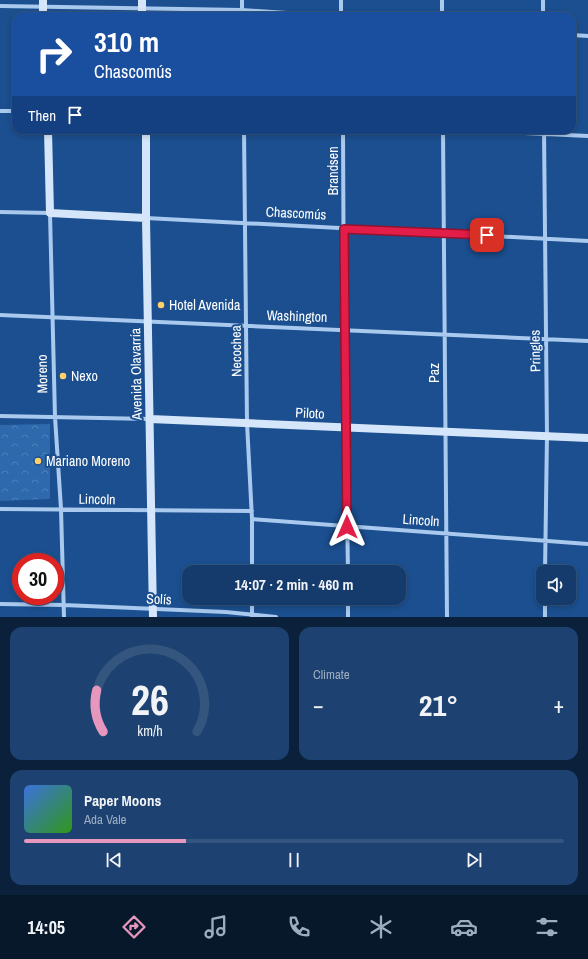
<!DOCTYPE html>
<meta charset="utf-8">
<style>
:root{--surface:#143b6b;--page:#1d4271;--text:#f1f3f6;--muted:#9dadc1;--line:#33557e;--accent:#e797bd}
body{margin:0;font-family:"Archivo Narrow",sans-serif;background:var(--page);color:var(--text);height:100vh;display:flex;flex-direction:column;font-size:15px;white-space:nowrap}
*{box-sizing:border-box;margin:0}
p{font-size:13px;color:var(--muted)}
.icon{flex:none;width:22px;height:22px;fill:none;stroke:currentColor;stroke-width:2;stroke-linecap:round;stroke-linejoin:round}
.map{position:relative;height:617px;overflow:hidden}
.side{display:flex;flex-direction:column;gap:10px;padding:10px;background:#0b203b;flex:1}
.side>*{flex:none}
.banner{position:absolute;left:12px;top:12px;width:564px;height:122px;border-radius:12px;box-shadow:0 2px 6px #0003,0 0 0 1px var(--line);background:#1a4fa0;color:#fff;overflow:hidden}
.controls{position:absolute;left:536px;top:565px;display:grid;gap:8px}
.controls a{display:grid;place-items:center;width:40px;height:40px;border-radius:8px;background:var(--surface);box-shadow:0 2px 6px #0003,0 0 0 1px var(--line);font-size:20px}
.speed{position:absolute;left:12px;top:553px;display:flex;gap:8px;font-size:20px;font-weight:700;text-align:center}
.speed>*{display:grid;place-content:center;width:52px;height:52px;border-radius:50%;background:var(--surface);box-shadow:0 2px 6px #0003,0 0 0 1px var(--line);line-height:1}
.speed .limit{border:6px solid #d22;background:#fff;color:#111}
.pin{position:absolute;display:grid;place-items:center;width:34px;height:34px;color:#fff;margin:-17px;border-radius:8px;box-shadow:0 2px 6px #0006}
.me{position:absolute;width:44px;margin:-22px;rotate:0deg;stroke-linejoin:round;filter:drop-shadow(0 0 3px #0008)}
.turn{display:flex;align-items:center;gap:14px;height:84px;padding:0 16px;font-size:18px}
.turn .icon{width:52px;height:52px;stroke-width:2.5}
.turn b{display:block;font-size:28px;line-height:34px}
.then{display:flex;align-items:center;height:38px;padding:0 16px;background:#0003;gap:8px;font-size:15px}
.big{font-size:30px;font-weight:800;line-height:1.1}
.side .tile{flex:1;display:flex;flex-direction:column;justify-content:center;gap:6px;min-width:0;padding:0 14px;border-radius:12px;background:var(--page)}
.side .dial{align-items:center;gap:0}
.dial svg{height:104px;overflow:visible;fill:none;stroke:var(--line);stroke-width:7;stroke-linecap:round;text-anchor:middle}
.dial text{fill:var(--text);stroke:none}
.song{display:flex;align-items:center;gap:12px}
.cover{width:48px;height:48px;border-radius:6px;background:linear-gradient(135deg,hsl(220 70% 55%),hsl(110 70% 35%))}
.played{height:4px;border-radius:2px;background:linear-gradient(90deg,var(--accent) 30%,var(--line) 30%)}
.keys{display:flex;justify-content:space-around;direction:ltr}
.heat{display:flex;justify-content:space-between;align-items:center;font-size:22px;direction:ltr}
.side .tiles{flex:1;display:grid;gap:10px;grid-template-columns:1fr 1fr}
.tile:last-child{grid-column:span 2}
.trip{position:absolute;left:182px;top:565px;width:224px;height:40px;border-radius:12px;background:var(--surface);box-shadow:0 2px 6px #0003,0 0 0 1px var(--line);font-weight:800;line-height:40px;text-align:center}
.tab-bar{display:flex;height:64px;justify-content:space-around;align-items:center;background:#08182b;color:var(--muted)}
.tab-bar .icon{width:28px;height:28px}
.tab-bar .current{color:var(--accent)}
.tab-bar b{font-size:18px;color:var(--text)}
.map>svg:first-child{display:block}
.park{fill:url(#park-crowns)}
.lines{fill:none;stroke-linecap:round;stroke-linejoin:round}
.street{stroke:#a9c9ee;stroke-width:4}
.secondary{stroke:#d6e6fa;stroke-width:8}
.route-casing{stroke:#92132f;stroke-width:10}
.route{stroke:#e11d48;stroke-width:7}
.poi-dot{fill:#ffd166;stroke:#1b4f8f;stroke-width:1.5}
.labels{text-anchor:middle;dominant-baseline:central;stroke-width:4;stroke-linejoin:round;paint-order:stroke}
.street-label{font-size:14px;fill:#fff;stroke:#1b4f8f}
.poi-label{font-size:14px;fill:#fff;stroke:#1b4f8f;text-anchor:start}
</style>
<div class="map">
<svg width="588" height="617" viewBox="0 0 588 617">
<defs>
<pattern id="park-crowns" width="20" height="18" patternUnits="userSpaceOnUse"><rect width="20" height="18" fill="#2e69ad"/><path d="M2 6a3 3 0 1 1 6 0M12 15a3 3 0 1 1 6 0" fill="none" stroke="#4d80b9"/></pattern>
</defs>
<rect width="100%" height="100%" fill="#1b4f8f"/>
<path class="park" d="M50,424V499L0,501V425Z"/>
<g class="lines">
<path class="street" d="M242,0V16
M341,0V16
M442,0V16
M543,0V16
M0,6L242,10L331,16
M572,35L588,36
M0,111H16
M244,130L247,423L252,519V572
M343,130L344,329L348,572
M443,130L447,617
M460,130L588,136
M544,130L547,435L545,572
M0,212L50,213L55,417L61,509L64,617
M146,218L588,241
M0,315L588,341
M0,416L150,419
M0,509L252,511
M252,519L588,544
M348,598V617
M0,604L64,605L226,612L276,617
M252,616V598
M545,617V598"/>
<path class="secondary" d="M43,0V16
M142,0V16
M48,130L50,213L146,218
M146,130V218L153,617
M150,419L588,438"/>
</g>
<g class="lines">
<g class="route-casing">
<path id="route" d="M347,527L344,229L487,235"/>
</g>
<use href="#route" class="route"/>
</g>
<g class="poi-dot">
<circle cx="161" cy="305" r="4"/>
<circle cx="63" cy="376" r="4"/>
<circle cx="38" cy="461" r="4"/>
</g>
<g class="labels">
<g class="street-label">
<text transform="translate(333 171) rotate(-90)">Brandsen</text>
<text transform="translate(296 213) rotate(3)">Chascomús</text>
<text transform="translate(297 316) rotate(2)">Washington</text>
<text transform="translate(236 351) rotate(-91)">Necochea</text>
<text transform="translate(535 351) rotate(-91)">Pringles</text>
<text transform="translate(434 373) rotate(-90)">Paz</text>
<text transform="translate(42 374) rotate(-91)">Moreno</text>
<text transform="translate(136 374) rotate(-91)">Avenida Olavarría</text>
<text transform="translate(310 413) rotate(3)">Piloto</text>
<text transform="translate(97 499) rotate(1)">Lincoln</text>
<text transform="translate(421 520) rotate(4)">Lincoln</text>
<text transform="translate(159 599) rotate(2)">Solís</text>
</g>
<g class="poi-label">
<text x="169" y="305">Hotel Avenida</text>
<text x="71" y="376">Nexo</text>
<text x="46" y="461">Mariano Moreno</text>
</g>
</g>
</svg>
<div class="controls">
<a><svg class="icon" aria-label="sound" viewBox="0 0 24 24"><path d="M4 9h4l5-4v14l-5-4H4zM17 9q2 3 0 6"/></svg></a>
</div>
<div class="speed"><div class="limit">30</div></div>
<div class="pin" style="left:487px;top:235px;background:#d93025"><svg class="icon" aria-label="arrive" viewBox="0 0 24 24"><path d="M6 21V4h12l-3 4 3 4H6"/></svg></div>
<svg class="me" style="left:347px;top:527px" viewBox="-20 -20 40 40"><path d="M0-17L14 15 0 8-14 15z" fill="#e11d48" stroke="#fff" stroke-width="4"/></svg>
<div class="trip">14:07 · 2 min · 460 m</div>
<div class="banner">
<div class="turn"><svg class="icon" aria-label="right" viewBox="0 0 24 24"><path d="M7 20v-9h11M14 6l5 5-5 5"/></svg><div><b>310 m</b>Chascomús</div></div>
<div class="then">Then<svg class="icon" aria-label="arrive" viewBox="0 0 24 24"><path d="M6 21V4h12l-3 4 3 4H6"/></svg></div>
</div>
</div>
<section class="side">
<div class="tiles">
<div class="tile dial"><svg viewBox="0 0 100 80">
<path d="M14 69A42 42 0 1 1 86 69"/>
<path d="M14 69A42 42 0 0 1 9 37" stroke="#e797bd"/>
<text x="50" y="56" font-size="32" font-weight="700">26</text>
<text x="50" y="72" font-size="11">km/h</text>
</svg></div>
<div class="tile"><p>Climate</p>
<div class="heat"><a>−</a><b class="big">21°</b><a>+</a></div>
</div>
<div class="tile">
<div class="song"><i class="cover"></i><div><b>Paper Moons</b><p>Ada Vale</p></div></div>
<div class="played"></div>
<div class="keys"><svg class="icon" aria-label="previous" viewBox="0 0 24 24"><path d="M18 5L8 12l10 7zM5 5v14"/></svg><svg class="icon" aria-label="pause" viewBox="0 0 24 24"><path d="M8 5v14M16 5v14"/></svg><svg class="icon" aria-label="next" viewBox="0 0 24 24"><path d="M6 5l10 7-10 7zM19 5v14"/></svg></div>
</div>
</div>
</section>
<nav class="tab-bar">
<b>14:05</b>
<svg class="icon current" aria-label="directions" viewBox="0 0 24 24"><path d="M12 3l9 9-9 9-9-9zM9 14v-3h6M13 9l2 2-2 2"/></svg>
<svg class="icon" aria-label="music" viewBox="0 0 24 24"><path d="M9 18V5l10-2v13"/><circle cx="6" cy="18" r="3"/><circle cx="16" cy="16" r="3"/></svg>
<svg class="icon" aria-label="phone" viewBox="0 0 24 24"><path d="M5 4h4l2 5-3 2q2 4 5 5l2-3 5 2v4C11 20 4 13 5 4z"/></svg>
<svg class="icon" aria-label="climate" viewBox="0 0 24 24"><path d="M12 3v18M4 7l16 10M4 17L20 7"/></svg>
<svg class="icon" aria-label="car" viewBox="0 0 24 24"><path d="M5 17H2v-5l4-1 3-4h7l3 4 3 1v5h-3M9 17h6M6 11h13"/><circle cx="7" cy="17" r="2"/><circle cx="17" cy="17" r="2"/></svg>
<svg class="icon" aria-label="filters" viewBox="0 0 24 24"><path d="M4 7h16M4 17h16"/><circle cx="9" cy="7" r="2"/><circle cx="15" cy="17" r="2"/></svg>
</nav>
